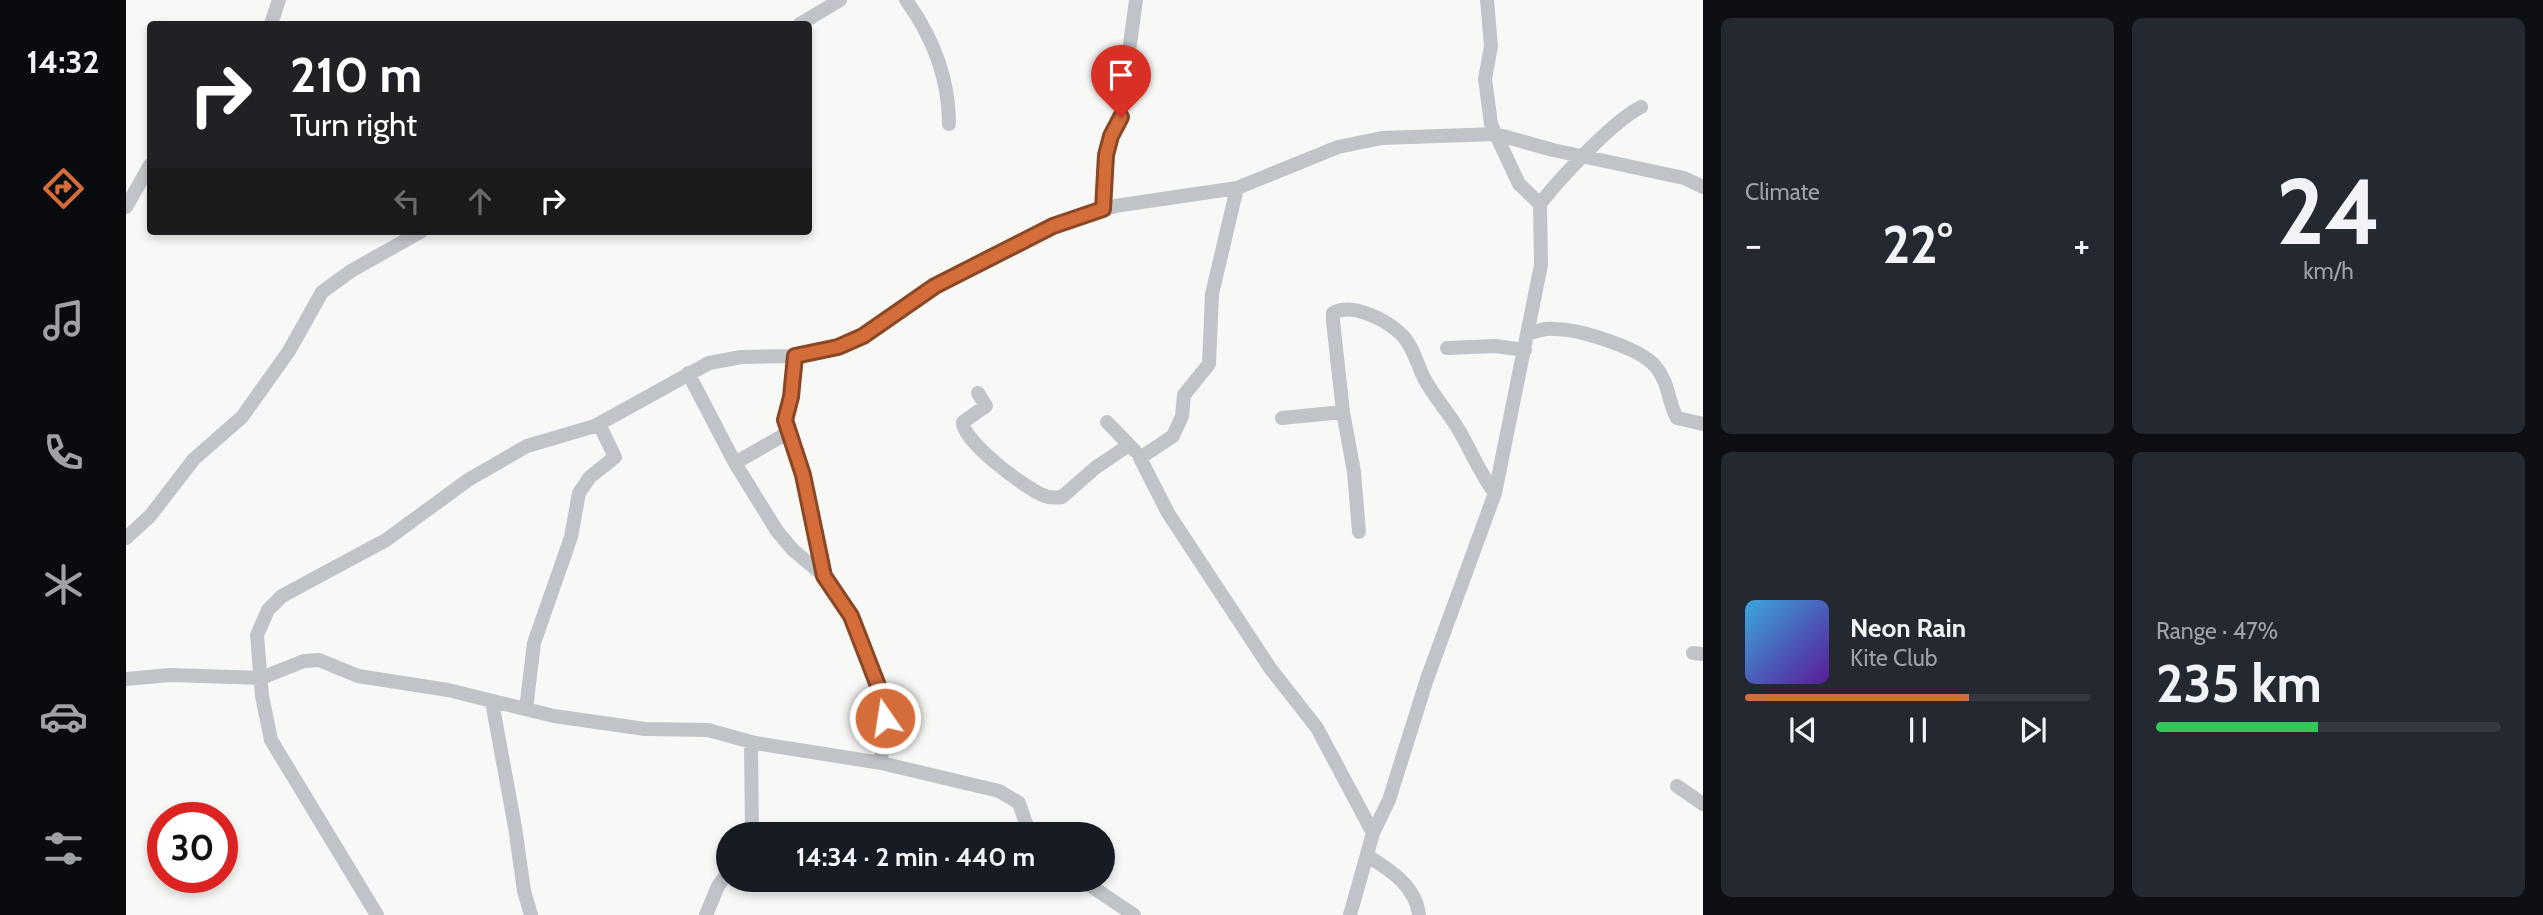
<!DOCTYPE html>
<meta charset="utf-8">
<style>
:root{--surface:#171b24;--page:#242831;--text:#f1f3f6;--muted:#9ea1a6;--line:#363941;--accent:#d56d3a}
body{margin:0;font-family:Cabin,sans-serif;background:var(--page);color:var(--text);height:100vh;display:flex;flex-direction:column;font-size:26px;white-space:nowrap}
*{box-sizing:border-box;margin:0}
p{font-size:23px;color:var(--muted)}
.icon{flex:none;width:38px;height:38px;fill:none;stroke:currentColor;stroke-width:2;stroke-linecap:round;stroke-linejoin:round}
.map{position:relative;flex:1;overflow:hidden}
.panel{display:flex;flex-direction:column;gap:18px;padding:18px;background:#0d0f14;width:840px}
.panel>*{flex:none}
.hud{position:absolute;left:21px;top:21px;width:665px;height:214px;border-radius:7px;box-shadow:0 4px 10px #0003;background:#202124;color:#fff;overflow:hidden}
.speed{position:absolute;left:21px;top:802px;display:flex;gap:14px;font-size:35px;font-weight:700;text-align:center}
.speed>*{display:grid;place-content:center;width:91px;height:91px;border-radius:50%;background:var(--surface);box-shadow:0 4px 10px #0003;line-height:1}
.speed .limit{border:10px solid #d22;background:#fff;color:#111}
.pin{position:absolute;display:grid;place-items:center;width:60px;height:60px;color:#fff;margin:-72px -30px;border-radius:50% 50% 50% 0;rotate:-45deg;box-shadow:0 0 7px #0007}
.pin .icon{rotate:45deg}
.me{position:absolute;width:77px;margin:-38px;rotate:347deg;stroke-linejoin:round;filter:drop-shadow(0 0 5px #0008)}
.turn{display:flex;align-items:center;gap:24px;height:147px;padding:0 28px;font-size:32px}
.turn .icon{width:91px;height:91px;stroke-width:2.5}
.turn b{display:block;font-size:49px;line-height:60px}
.lanes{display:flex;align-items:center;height:66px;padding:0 28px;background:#0003;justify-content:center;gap:35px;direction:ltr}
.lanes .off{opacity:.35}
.big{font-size:52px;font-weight:700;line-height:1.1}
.panel .tile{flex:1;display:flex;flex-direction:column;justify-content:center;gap:10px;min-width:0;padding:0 24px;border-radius:10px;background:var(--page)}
.panel .dial{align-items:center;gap:0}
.dial b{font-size:91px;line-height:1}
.song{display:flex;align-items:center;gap:21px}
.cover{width:84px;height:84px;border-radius:10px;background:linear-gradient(135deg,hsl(200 70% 55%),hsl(270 70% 35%))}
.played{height:7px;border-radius:4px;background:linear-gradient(90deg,var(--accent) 65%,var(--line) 65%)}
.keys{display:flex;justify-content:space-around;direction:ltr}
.heat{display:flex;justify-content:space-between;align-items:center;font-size:38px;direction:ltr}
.charge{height:10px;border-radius:5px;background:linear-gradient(90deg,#34c759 47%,var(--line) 0)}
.panel .tiles{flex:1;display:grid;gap:18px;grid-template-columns:repeat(2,1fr)}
.trip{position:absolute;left:590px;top:822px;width:399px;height:70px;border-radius:35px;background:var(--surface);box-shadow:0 4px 10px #0003;font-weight:700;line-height:70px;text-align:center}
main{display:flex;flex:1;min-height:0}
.tabs{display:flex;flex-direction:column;width:126px;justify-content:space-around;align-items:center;background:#090b0e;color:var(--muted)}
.tabs .icon{width:49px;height:49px}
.tabs .active{color:var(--accent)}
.tabs b{font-size:32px;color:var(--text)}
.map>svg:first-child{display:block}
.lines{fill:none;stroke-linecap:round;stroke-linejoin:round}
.street{stroke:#c0c4c8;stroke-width:14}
.route-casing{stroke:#8a4726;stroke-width:18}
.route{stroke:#d56d3a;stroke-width:12}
</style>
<main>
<nav class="tabs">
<b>14:32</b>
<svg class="icon active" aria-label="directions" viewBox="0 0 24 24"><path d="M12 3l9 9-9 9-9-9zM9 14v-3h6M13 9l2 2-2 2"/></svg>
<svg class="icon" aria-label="music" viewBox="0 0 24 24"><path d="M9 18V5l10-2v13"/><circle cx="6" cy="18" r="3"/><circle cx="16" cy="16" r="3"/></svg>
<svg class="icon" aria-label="phone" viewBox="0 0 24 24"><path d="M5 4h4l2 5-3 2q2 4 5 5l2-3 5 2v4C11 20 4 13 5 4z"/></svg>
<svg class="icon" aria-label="climate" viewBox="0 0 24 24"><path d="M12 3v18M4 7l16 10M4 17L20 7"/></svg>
<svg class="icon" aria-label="car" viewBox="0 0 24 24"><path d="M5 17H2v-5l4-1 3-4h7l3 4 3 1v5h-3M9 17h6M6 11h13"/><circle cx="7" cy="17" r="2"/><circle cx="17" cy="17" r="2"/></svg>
<svg class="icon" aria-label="filters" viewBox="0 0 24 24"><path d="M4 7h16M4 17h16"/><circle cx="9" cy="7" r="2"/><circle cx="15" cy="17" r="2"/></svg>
</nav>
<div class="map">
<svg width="1577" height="915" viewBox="0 0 1577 915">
<rect width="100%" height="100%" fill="#f8f9f7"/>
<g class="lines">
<path class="street" d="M780,0C806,36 823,79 823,124
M145,24L153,0
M674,24L714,0
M1111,188L1086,294L1083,364L1058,395L1056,416L1047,436L1014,458L1042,513L1144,668L1191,728L1247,833L1224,915
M1414,204C1434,178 1487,121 1515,107
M0,207L24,165
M977,209L980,155L986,131L994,117L1010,0
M1401,334C1410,331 1419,328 1428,329C1453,329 1515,348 1530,367C1543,383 1542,402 1551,418L1577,424
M1321,348L1369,346L1399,350
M669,356L665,397L658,416L677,475L698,576
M562,373L609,463L651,531L667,550L698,576L725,616L759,704L755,763
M852,393L860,406L837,422C835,440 901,490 919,496C925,498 930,498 936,497L969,468L1003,445
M1156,418L1217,412
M981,422L1009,451
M609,463L663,432
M1233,532L1228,472L1217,412L1207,321V313C1226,302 1261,320 1276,335C1287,346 1291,364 1298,378C1308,397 1323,413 1334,432C1346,453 1354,474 1369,493
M0,538L24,516L68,459L116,417L163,351L196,292L225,271L296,231
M1567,653L1577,654
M0,679L44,675L135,678L178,661L193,660L232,676L322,690L428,716L519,729L582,730L629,743L755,763L873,791L893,803L904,835
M366,702L389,827L398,891L405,915
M400,709L408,643L445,537L453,493L464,477L489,457L473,424
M625,742L626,835
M1551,786L1577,804
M1247,833L1263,800L1301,679L1369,493L1415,265L1414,204L1393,184L1365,124L1359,79L1365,46L1361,0
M1242,856C1264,870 1290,886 1293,915
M956,880L1008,915
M251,915L145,740L136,696L131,635L142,610L156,596L260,540L342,480L401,446L469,426L583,363L615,357L669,356L712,347L737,336L809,286L927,226L989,206L1111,188L1212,147L1256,138L1370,134L1427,150L1558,178L1577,187
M580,915L592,886L602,872"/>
</g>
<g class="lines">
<g class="route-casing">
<path id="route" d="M759,718L756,696L725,616L698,576L677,475L659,420L665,397L669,356L712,347L737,336L809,286L927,226L977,209L980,155L985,136L995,117"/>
</g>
<use href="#route" class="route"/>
</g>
</svg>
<div class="speed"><div class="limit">30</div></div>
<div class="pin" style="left:995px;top:117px;background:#d93025"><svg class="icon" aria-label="arrive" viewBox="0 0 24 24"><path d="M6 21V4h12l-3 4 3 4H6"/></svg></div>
<svg class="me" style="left:759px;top:718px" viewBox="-20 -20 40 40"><circle r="17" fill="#d56d3a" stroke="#fff" stroke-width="3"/><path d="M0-11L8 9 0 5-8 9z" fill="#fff"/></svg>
<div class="trip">14:34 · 2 min · 440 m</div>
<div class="hud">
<div class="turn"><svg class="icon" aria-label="right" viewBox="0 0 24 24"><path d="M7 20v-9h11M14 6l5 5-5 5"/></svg><div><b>210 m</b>Turn right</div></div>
<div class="lanes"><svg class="icon off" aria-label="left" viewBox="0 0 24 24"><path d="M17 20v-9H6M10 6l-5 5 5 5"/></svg><svg class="icon off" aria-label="ahead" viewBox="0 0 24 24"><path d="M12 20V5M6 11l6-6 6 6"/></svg><svg class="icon" aria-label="right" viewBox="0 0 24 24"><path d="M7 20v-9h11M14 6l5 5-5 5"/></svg></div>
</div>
</div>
<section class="panel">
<div class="tiles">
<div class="tile"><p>Climate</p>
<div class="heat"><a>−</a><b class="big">22°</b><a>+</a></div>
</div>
<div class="tile dial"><b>24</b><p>km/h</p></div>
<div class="tile">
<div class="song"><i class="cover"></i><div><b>Neon Rain</b><p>Kite Club</p></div></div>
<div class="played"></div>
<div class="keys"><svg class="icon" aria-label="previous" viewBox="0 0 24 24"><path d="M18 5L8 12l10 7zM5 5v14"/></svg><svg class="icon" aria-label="pause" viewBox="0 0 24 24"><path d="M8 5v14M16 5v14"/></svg><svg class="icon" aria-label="next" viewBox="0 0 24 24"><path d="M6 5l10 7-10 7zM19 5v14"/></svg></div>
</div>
<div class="tile"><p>Range · 47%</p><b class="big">235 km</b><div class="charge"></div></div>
</div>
</section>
</main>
